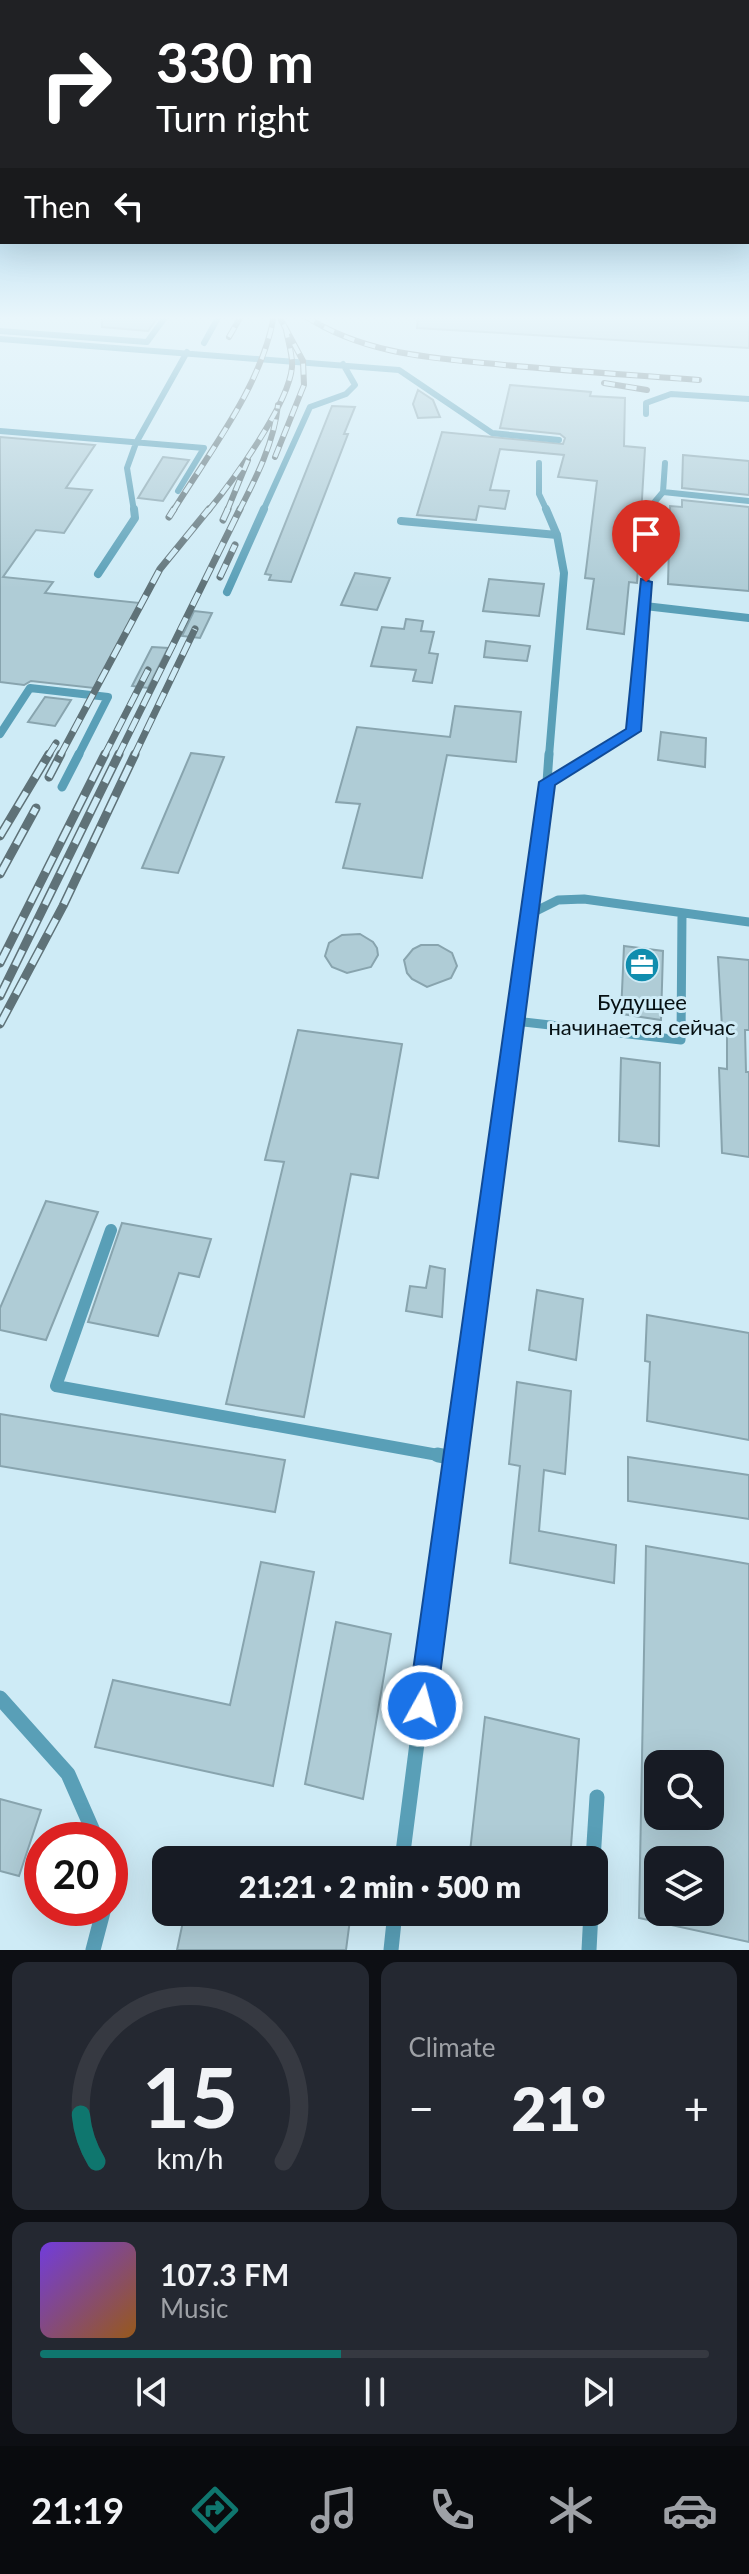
<!DOCTYPE html>
<meta charset="utf-8">
<style>
:root{--surface:#171b24;--page:#242831;--text:#f1f3f6;--muted:#9ea1a6;--line:#363941;--accent:#0f766e}
body{margin:0;font-family:Lato,sans-serif;background:var(--page);color:var(--text);height:100vh;display:flex;flex-direction:column;font-size:30px;white-space:nowrap}
*{box-sizing:border-box;margin:0}
p{font-size:26px;color:var(--muted)}
.icon{flex:none;width:44px;height:44px;fill:none;stroke:currentColor;stroke-width:2;stroke-linecap:round;stroke-linejoin:round}
.map{position:relative;height:1950px;overflow:hidden}
.drawer{display:flex;flex-direction:column;gap:12px;padding:12px;background:#0d0f14;flex:1}
.drawer>*{flex:none}
.banner{position:absolute;left:0px;top:0px;width:750px;height:244px;box-shadow:0 8px 32px #0002;background:#202124;color:#fff;overflow:hidden}
.buttons{position:absolute;left:644px;top:1750px;display:grid;gap:16px}
.buttons a{display:grid;place-items:center;width:80px;height:80px;border-radius:16px;background:var(--surface);box-shadow:0 8px 32px #0002;font-size:40px}
.speed{position:absolute;left:24px;top:1822px;display:flex;gap:16px;font-size:40px;font-weight:700;text-align:center}
.speed>*{display:grid;place-content:center;width:104px;height:104px;border-radius:50%;background:var(--surface);box-shadow:0 8px 32px #0002;line-height:1}
.speed .limit{border:12px solid #d22;background:#fff;color:#111}
.pin{position:absolute;display:grid;place-items:center;width:68px;height:68px;color:#fff;margin:-82px -34px;border-radius:50% 50% 50% 0;rotate:-45deg;box-shadow:0 0 8px #0007}
.pin .icon{rotate:45deg}
.me{position:absolute;width:88px;margin:-44px;rotate:7deg;stroke-linejoin:round;filter:drop-shadow(0 0 6px #0008)}
.turn{display:flex;align-items:center;gap:28px;height:168px;padding:0 24px;font-size:36px}
.turn .icon{width:104px;height:104px;stroke-width:2.5}
.turn b{display:block;font-size:56px;line-height:68px}
.then{display:flex;align-items:center;height:76px;padding:0 24px;background:#0003;gap:16px;font-size:30px}
.big{font-size:60px;font-weight:800;line-height:1.1}
.drawer .tile{flex:1;display:flex;flex-direction:column;justify-content:center;gap:12px;min-width:0;padding:0 28px;border-radius:16px;background:var(--page)}
.drawer .dial{align-items:center;gap:0}
.dial svg{height:208px;overflow:visible;fill:none;stroke:var(--line);stroke-width:7;stroke-linecap:round;text-anchor:middle}
.dial text{fill:var(--text);stroke:none}
.song{display:flex;align-items:center;gap:24px}
.cover{width:96px;height:96px;border-radius:12px;background:linear-gradient(135deg,hsl(260 70% 55%),hsl(30 70% 35%))}
.played{height:8px;border-radius:4px;background:linear-gradient(90deg,var(--accent) 45%,var(--line) 45%)}
.keys{display:flex;justify-content:space-around;direction:ltr}
.heat{display:flex;justify-content:space-between;align-items:center;font-size:44px;direction:ltr}
.drawer .tiles{flex:1;display:grid;gap:12px;grid-template-columns:1fr 1fr}
.tile:last-child{grid-column:span 2}
.trip{position:absolute;left:152px;top:1846px;width:456px;height:80px;border-radius:16px;background:var(--surface);box-shadow:0 8px 32px #0002;font-weight:800;line-height:80px;text-align:center}
.menu{display:flex;height:128px;justify-content:space-around;align-items:center;background:#090b0e;color:var(--muted)}
.menu .icon{width:56px;height:56px}
.menu .on{color:var(--accent)}
.menu b{font-size:36px;color:var(--text)}
.map>svg:first-child{display:block}
.building{fill:#afccd6;stroke:#88a4ae;stroke-width:2;fill-rule:evenodd}
.lines{fill:none;stroke-linecap:round;stroke-linejoin:round}
.lane-far4{stroke:#599fb7;stroke-width:6}
.lane-far3{stroke:#599fb7;stroke-width:8}
.lane-far2{stroke:#599fb7;stroke-width:9}
.lane-far1{stroke:#599fb7;stroke-width:12}
.lane{stroke:#599fb7;stroke-width:15}
.rail-far2-casing{stroke:#5f7278;stroke-width:6}
.rail-far1-casing{stroke:#5f7278;stroke-width:7}
.rail-casing{stroke:#5f7278;stroke-width:9}
.rail-far2{stroke:#ceebf6;stroke-width:4;stroke-dasharray:11;stroke-linecap:butt}
.rail-far1{stroke:#ceebf6;stroke-width:5;stroke-dasharray:14;stroke-linecap:butt}
.rail{stroke:#ceebf6;stroke-width:6;stroke-dasharray:17;stroke-linecap:butt}
.route{fill:#1a73e8;stroke:#114b97;stroke-width:2}
.labels{text-anchor:middle;dominant-baseline:central;stroke-width:6;stroke-linejoin:round;paint-order:stroke}
.poi-label{font-size:22px;fill:#061013;stroke:#ceebf6}
</style>
<div class="map">
<svg width="749" height="1950" viewBox="0 0 749 1950">
<rect width="100%" height="100%" fill="#ceebf6"/>
<path class="building" d="M102,316H159L148,331L102,327Z
M418,316H749V348L417,328Z
M510,385L591,392L590,396L625,398L624,446L645,448L637,583L629,582L624,634L587,629L594,579L585,578L597,481L558,477L564,455L500,449L490,490L509,491L505,509L479,506L476,520L417,515L442,432L563,444L565,438L560,434L500,428Z
M418,390L433,400L440,417L418,418L413,404Z
M332,406L355,407L344,434H348L291,582L269,580L271,575L265,574Z
M0,437L95,445L66,488L92,490L64,533L36,530L3,577L53,582L45,593L140,603L94,688L31,681L24,685L0,682Z
M683,455L749,461V495L682,488Z
M163,457L189,460L163,501L138,498Z
M682,500L749,507V591L668,584L670,506L682,507Z
M355,573L390,578L377,610L341,605Z
M489,579L544,584L539,616L483,611Z
M194,611L212,613L200,638L182,636Z
M406,619L423,621L421,631L434,632L429,653L438,654L432,683L413,681L416,670L371,666L382,627L404,629Z
M486,641L530,646L527,661L484,657Z
M152,647L168,648L148,688L132,686Z
M45,697L71,700L55,726L28,722Z
M455,706L521,712L516,762L447,755L422,878L343,868L360,804L336,802L357,727L450,737Z
M661,732L706,738L705,767L658,760Z
M191,753L224,757L178,873L142,868Z
M360,934L373,942L377,948L378,955L371,967L347,973L332,967L325,956L329,943L342,935Z
M421,945H438L452,953L457,966L451,978L427,987L412,979L407,973L404,960L413,949Z
M624,946L663,951L661,1020L621,1014Z
M718,957L749,960V1030H745L746,1072H749V1157L722,1153L719,1068L727,1069V1027H722Z
M298,1030L402,1044L378,1178L351,1174L304,1417L226,1404L284,1162L265,1160Z
M621,1058L660,1063L659,1146L619,1141Z
M46,1201L98,1212L46,1340L0,1330V1308Z
M122,1223L211,1239L199,1277L179,1273L158,1336L88,1322Z
M430,1266L445,1269L442,1317L406,1311L410,1286L426,1288Z
M537,1290L583,1299L576,1360L529,1350Z
M647,1315L749,1333V1440L647,1421L650,1362L645,1361Z
M517,1382L571,1391L565,1474L544,1470L539,1531L616,1545L614,1583L510,1563L520,1466L509,1464Z
M0,1414L285,1460L275,1512L0,1466Z
M628,1457L749,1475V1519L628,1501Z
M646,1546L749,1564V1942L639,1918ZM658,1764H710V1816H658ZM658,1860H710V1912H658Z
M261,1562L314,1572L273,1786L95,1747L113,1680L230,1705Z
M336,1622L391,1634L363,1799L305,1784Z
M485,1717L579,1739L570,1860H501L470,1852Z
M0,1799L41,1810L19,1876L0,1871Z
M185,1912H351L346,1950H177Z"/>
<g class="lines">
<path class="lane-far4" d="M0,331L147,342L166,316
M0,339L399,370L492,433L559,440
M204,343L219,316
M646,414V403L671,394L749,399
M0,431L204,448L178,491
M539,463V494L547,511
M663,492L749,501
M134,511L127,468L136,443L187,352
M263,511L310,407L346,394L355,385L343,364
M647,511L663,492L665,463"/>
<path class="lane-far3" d="M546,509L557,535L564,573L549,756
M401,521L557,535
M98,574L135,518L134,509
M227,592L264,509
M645,606L749,618
M0,734L30,688L108,697L78,756
M591,756L634,731L645,606L648,509"/>
<path class="lane-far2" d="M547,782L549,754
M62,787L79,754
M530,914L558,900L584,899L749,922
M515,1021L681,1040L682,913
M508,1066L547,782L594,754"/>
<path class="lane-far1" d="M111,1230L56,1386L449,1457
M454,1457L508,1064"/>
<path class="lane" d="M438,1455L454,1458
M0,1698L68,1774L97,1840
M402,1860L454,1455
M593,1860L597,1797
M110,1870V1884
M93,1950L104,1908
M391,1950L395,1912
M589,1950L591,1912"/>
<g class="rail-far2-casing">
<path id="rail-far2" d="M305,316C365,355 434,358 504,365C569,371 634,375 699,380
M229,337L241,316
M604,383L647,390
M275,457L304,385L303,361L279,316
M173,511C210,451 261,387 274,316
M208,511C232,482 289,404 292,367C293,356 288,341 286,330
M227,511L248,460
M239,511C256,478 274,443 278,405"/>
</g>
<g class="rail-far1-casing">
<path id="rail-far1" d="M169,517L174,509
M223,520L228,509
M220,577L235,545
M48,756L56,743
M60,756L160,569L209,509
M104,756L148,670
M118,756L240,509
M134,756L195,629"/>
</g>
<g class="rail-casing">
<path id="rail" d="M49,777L61,754
M0,836L49,754
M0,874L36,808
M0,963L105,754
M0,996L119,754
M0,1024L63,906L135,754"/>
</g>
<use href="#rail-far2" class="rail-far2"/>
<use href="#rail-far1" class="rail-far1"/>
<use href="#rail" class="rail"/>
</g>
<linearGradient id="sky" x2="0" y2="1"><stop stop-color="#5aaedc"/><stop offset="0.54" stop-color="#e9f6fb"/><stop offset="1" stop-color="#e9f6fb" stop-opacity="0"/></linearGradient>
<rect width="749" height="589" fill="url(#sky)"/>
<path class="route" d="M641,579L652,582L641,731L555,785L436,1706L432,1715L422,1719L412,1715L408,1706L539,782L626,729Z"/>
<defs>
<g id="office-disc" transform="scale(1.8)"><circle r="9.5" fill="#108dae" stroke="#ceebf6"/><path d="M-6-3h4V-5.5h4V-3h4V5H-6ZM-1-4.5V-3h2v-1.5ZM-6 0V1H6V0Z" fill="#fff"/></g>
</defs>
<g fill-rule="evenodd">
<use href="#office-disc" x="642" y="965"/>
</g>
<g class="labels">
<g class="poi-label">
<text x="642" y="1001">Будущее<tspan x="642" dy="25">начинается сейчас</tspan></text>
</g>
</g>
</svg>
<div class="buttons">
<a><svg class="icon" aria-label="search" viewBox="0 0 24 24"><circle cx="10" cy="10" r="6"/><path d="M15 15l6 6"/></svg></a>
<a><svg class="icon" aria-label="layers" viewBox="0 0 24 24"><path d="M12 4l9 5-9 5-9-5zM3 14l9 5 9-5"/></svg></a>
</div>
<div class="speed"><div class="limit">20</div></div>
<div class="pin" style="left:646px;top:582px;background:#d93025"><svg class="icon" aria-label="arrive" viewBox="0 0 24 24"><path d="M6 21V4h12l-3 4 3 4H6"/></svg></div>
<svg class="me" style="left:422px;top:1706px" viewBox="-20 -20 40 40"><circle r="17" fill="#1a73e8" stroke="#fff" stroke-width="3"/><path d="M0-11L8 9 0 5-8 9z" fill="#fff"/></svg>
<div class="trip">21:21 · 2 min · 500 m</div>
<div class="banner">
<div class="turn"><svg class="icon" aria-label="right" viewBox="0 0 24 24"><path d="M7 20v-9h11M14 6l5 5-5 5"/></svg><div><b>330 m</b>Turn right</div></div>
<div class="then">Then<svg class="icon" aria-label="left" viewBox="0 0 24 24"><path d="M17 20v-9H6M10 6l-5 5 5 5"/></svg></div>
</div>
</div>
<section class="drawer">
<div class="tiles">
<div class="tile dial"><svg viewBox="0 0 100 80">
<path d="M14 69A42 42 0 1 1 86 69"/>
<path d="M14 69A42 42 0 0 1 8 51" stroke="#0f766e"/>
<text x="50" y="56" font-size="32" font-weight="700">15</text>
<text x="50" y="72" font-size="11">km/h</text>
</svg></div>
<div class="tile"><p>Climate</p>
<div class="heat"><a>−</a><b class="big">21°</b><a>+</a></div>
</div>
<div class="tile">
<div class="song"><i class="cover"></i><div><b>107.3 FM</b><p>Music</p></div></div>
<div class="played"></div>
<div class="keys"><svg class="icon" aria-label="previous" viewBox="0 0 24 24"><path d="M18 5L8 12l10 7zM5 5v14"/></svg><svg class="icon" aria-label="pause" viewBox="0 0 24 24"><path d="M8 5v14M16 5v14"/></svg><svg class="icon" aria-label="next" viewBox="0 0 24 24"><path d="M6 5l10 7-10 7zM19 5v14"/></svg></div>
</div>
</div>
</section>
<nav class="menu">
<b>21:19</b>
<svg class="icon on" aria-label="directions" viewBox="0 0 24 24"><path d="M12 3l9 9-9 9-9-9zM9 14v-3h6M13 9l2 2-2 2"/></svg>
<svg class="icon" aria-label="music" viewBox="0 0 24 24"><path d="M9 18V5l10-2v13"/><circle cx="6" cy="18" r="3"/><circle cx="16" cy="16" r="3"/></svg>
<svg class="icon" aria-label="phone" viewBox="0 0 24 24"><path d="M5 4h4l2 5-3 2q2 4 5 5l2-3 5 2v4C11 20 4 13 5 4z"/></svg>
<svg class="icon" aria-label="climate" viewBox="0 0 24 24"><path d="M12 3v18M4 7l16 10M4 17L20 7"/></svg>
<svg class="icon" aria-label="car" viewBox="0 0 24 24"><path d="M5 17H2v-5l4-1 3-4h7l3 4 3 1v5h-3M9 17h6M6 11h13"/><circle cx="7" cy="17" r="2"/><circle cx="17" cy="17" r="2"/></svg>
</nav>
